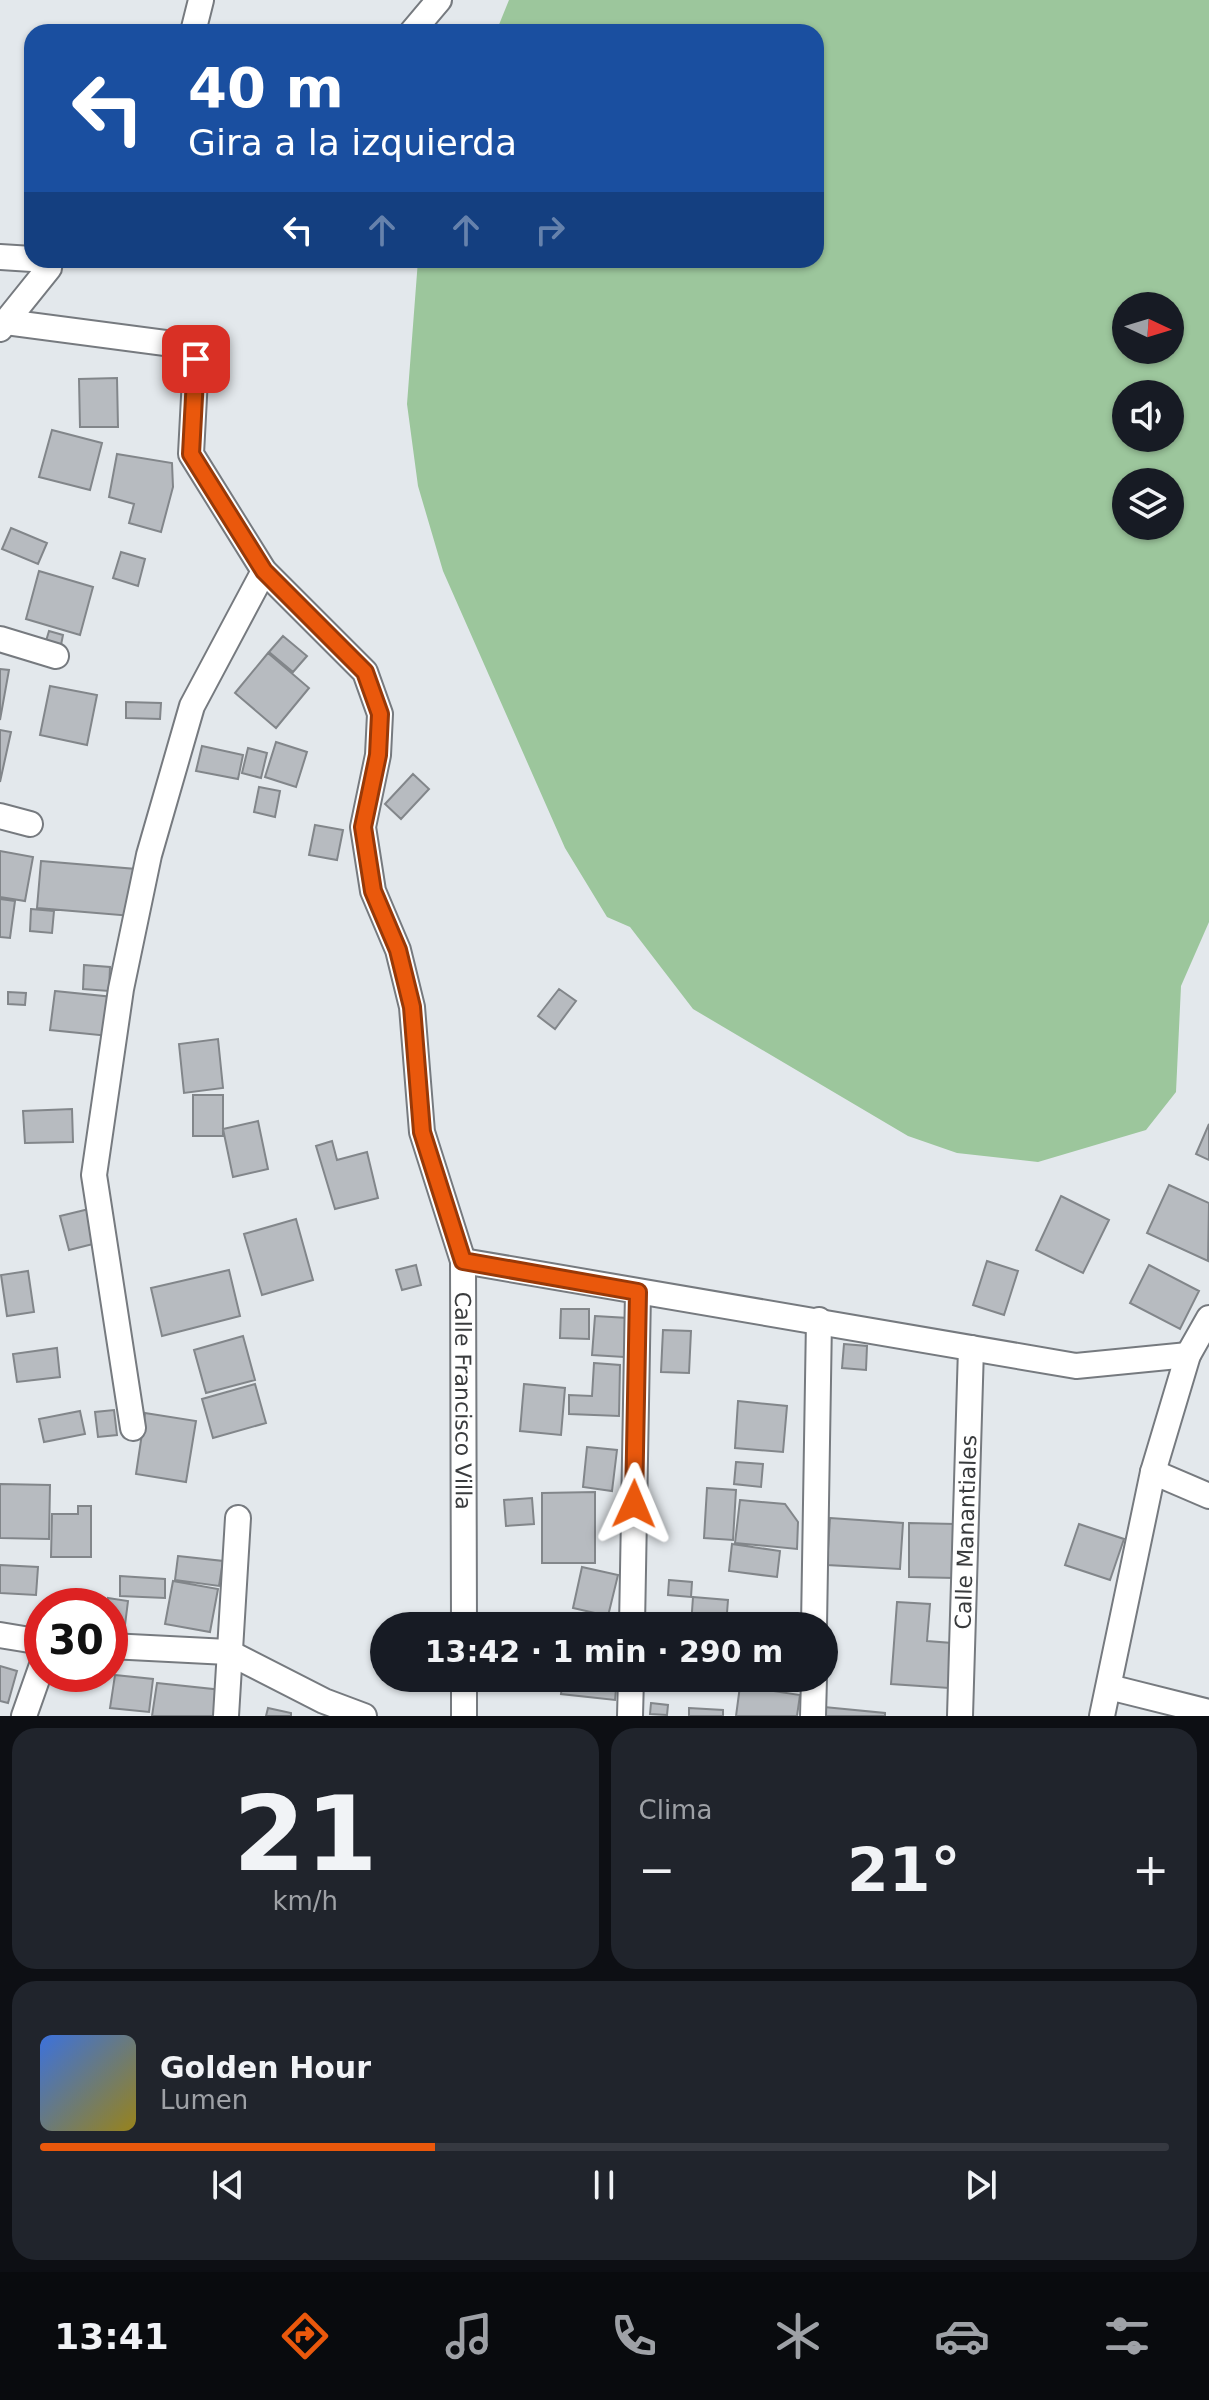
<!DOCTYPE html>
<html lang="es">
<meta charset="utf-8">
<style>
:root{--surface:#171b24;--page:#20242c;--text:#f1f3f6;--muted:#9ea1a6;--line:#363941;--accent:#ea580c}
body{margin:0;font-family:"DejaVu Sans",sans-serif;background:var(--page);color:var(--text);height:100vh;display:flex;flex-direction:column;font-size:30px;white-space:nowrap}
*{box-sizing:border-box;margin:0}
p{font-size:26px;color:var(--muted)}
.icon{flex:none;width:44px;height:44px;fill:none;stroke:currentColor;stroke-width:2;stroke-linecap:round;stroke-linejoin:round}
.map{position:relative;height:1716px;overflow:hidden}
.side{display:flex;flex-direction:column;gap:12px;padding:12px;background:#0d0f14;flex:1}
.side>*{flex:none}
.guide{position:absolute;left:24px;top:24px;width:800px;height:244px;border-radius:24px;box-shadow:0 2px 6px #0004;background:#1a4fa0;color:#fff;overflow:hidden}
.needle{width:52px;rotate:94deg}
.controls{position:absolute;left:1112px;top:292px;display:grid;gap:16px}
.controls a{display:grid;place-items:center;width:72px;height:72px;border-radius:50%;background:var(--surface);box-shadow:0 2px 6px #0004;font-size:40px}
.speed{position:absolute;left:24px;top:1588px;display:flex;gap:16px;font-size:40px;font-weight:700;text-align:center}
.speed>*{display:grid;place-content:center;width:104px;height:104px;border-radius:50%;background:var(--surface);box-shadow:0 2px 6px #0004;line-height:1}
.speed .limit{border:12px solid #d22;background:#fff;color:#111}
.pin{position:absolute;display:grid;place-items:center;width:68px;height:68px;color:#fff;margin:-34px;border-radius:16px;box-shadow:0 4px 12px #0006}
.me{position:absolute;width:88px;margin:-44px;rotate:1deg;stroke-linejoin:round;filter:drop-shadow(0 0 6px #0008)}
.turn{display:flex;align-items:center;gap:28px;height:168px;padding:0 32px;font-size:36px}
.turn .icon{width:104px;height:104px;stroke-width:2.5}
.turn b{display:block;font-size:56px;line-height:68px}
.lanes{display:flex;align-items:center;height:76px;padding:0 32px;background:#0003;justify-content:center;gap:40px;direction:ltr}
.lanes .off{opacity:.35}
.big{font-size:60px;font-weight:600;line-height:1.1}
.side .widget{flex:1;display:flex;flex-direction:column;justify-content:center;gap:12px;min-width:0;padding:0 28px;border-radius:24px;background:var(--page)}
.side .dial{align-items:center;gap:0}
.dial b{font-size:104px;line-height:1}
.song{display:flex;align-items:center;gap:24px}
.cover{width:96px;height:96px;border-radius:12px;background:linear-gradient(135deg,hsl(220 70% 55%),hsl(50 70% 35%))}
.played{height:8px;border-radius:4px;background:linear-gradient(90deg,var(--accent) 35%,var(--line) 35%)}
.keys{display:flex;justify-content:space-around;direction:ltr}
.heat{display:flex;justify-content:space-between;align-items:center;font-size:44px;direction:ltr}
.side .tiles{flex:1;display:grid;gap:12px;grid-template-columns:1fr 1fr}
.widget:last-child{grid-column:span 2}
.trip{position:absolute;left:370px;top:1612px;width:468px;height:80px;border-radius:40px;background:var(--surface);box-shadow:0 2px 6px #0004;font-weight:600;line-height:80px;text-align:center}
.tab-bar{display:flex;height:128px;justify-content:space-around;align-items:center;background:#090b0e;color:var(--muted)}
.tab-bar .icon{width:56px;height:56px}
.tab-bar .current{color:var(--accent)}
.tab-bar b{font-size:36px;color:var(--text)}
.map>svg:first-child{display:block}
.green{fill:#9cc69c;fill-rule:evenodd}
.building{fill:#b7bbc0;stroke:#82868a;stroke-width:2}
.lines{fill:none;stroke-linecap:round;stroke-linejoin:round}
.minor-casing{stroke:#767a7f;stroke-width:28}
.minor{stroke:#fff;stroke-width:24}
.route-casing{stroke:#983908;stroke-width:20}
.route{stroke:#ea580c;stroke-width:14}
.labels{text-anchor:middle;dominant-baseline:central;stroke-width:6;stroke-linejoin:round;paint-order:stroke}
.street-label{font-size:22px;fill:#393b3d;stroke:#fff}
</style>
<div class="map">
<svg width="1209" height="1716" viewBox="0 0 1209 1716">
<rect width="100%" height="100%" fill="#e3e8ec"/>
<path class="green" d="M509,0H1209V922L1181,986L1176,1092L1146,1130L1038,1162L957,1153L908,1136L693,1009L630,927L607,917L565,848L443,571L418,486L407,404L418,260H816V32H496ZM1126,306H1170V350H1126ZM1126,394H1170V438H1126ZM1126,482H1170V526H1126Z"/>
<path class="building" d="M117,378L118,427H80L79,379Z
M52,430L102,443L90,490L39,477Z
M117,454L172,463L173,487L161,532L129,523L134,504L109,497Z
M11,528L47,543L38,564L2,549Z
M121,552L145,559L138,586L113,578Z
M39,571L93,587L80,635L26,619Z
M49,631L63,635L61,645L46,641Z
M283,636L307,656L293,672L269,652Z
M268,653L309,688L276,728L235,693Z
M0,669L9,670L0,720Z
M50,686L97,695L87,745L40,735Z
M126,702L161,703L160,719L126,718Z
M0,730L11,732L0,782Z
M276,742L307,752L296,787L265,777Z
M202,746L243,755L238,779L196,771Z
M248,748L267,753L261,778L242,773Z
M413,774L429,789L401,819L385,804Z
M259,787L280,791L275,817L254,812Z
M315,825L343,830L337,860L309,855Z
M0,851L33,857L25,901L0,897Z
M41,861L136,869L132,916L37,908Z
M0,899L15,901L10,938L0,937Z
M31,909L54,911L52,933L30,931Z
M84,965L110,967L109,991L83,989Z
M559,989L576,1001L555,1029L538,1016Z
M55,991L113,997L109,1036L50,1030Z
M8,992L26,993L25,1005L8,1004Z
M218,1039L223,1088L184,1093L179,1044Z
M193,1095H223V1136H193Z
M72,1109L73,1142L25,1143L23,1111Z
M258,1121L268,1169L233,1177L223,1129Z
M1209,1124V1160L1196,1154Z
M332,1141L337,1160L367,1152L378,1198L335,1209L316,1146Z
M1169,1185L1209,1203L1208,1261L1147,1233Z
M1061,1196L1109,1220L1083,1273L1036,1250Z
M89,1209L97,1243L69,1250L60,1216Z
M296,1219L313,1280L262,1295L244,1234Z
M987,1261L1018,1271L1004,1315L973,1305Z
M416,1265L421,1285L402,1290L396,1270Z
M1149,1265L1199,1291L1180,1329L1130,1303Z
M229,1270L240,1316L162,1336L151,1288Z
M28,1271L34,1312L7,1316L1,1275Z
M561,1309H589V1339L560,1338Z
M595,1316L628,1318L624,1357L592,1355Z
M663,1330L691,1331L689,1373L661,1372Z
M243,1336L255,1380L206,1393L194,1350Z
M844,1344L867,1346L866,1370L842,1368Z
M57,1348L60,1377L17,1382L13,1354Z
M594,1363L620,1365L619,1416L569,1414V1395L592,1396Z
M255,1384L266,1423L213,1438L202,1399Z
M524,1384L565,1388L561,1435L520,1431Z
M738,1401L787,1406L783,1452L735,1448Z
M114,1410L117,1435L98,1437L95,1412Z
M80,1411L85,1434L44,1442L39,1419Z
M145,1413L196,1421L186,1482L136,1474Z
M587,1447L617,1450L612,1491L583,1487Z
M736,1462L763,1464L761,1487L734,1484Z
M0,1484L50,1485L49,1539L0,1538Z
M707,1488L736,1490L733,1540L704,1538Z
M595,1492V1563H542V1493Z
M532,1498L534,1524L506,1526L504,1500Z
M740,1500L785,1504L798,1522L797,1549L735,1543Z
M78,1506H91V1557H51L52,1514H78Z
M830,1518L903,1523L900,1569L827,1565Z
M909,1523L955,1524L954,1578L909,1577Z
M1079,1524L1124,1539L1110,1580L1065,1565Z
M732,1544L780,1551L777,1577L729,1571Z
M178,1556L223,1561L219,1586L175,1580Z
M0,1565L38,1567L36,1595L0,1593Z
M582,1567L618,1575L608,1616L573,1608Z
M120,1576L165,1579V1598L120,1596Z
M669,1580L692,1582L691,1597L668,1595Z
M173,1581L218,1589L210,1632L165,1624Z
M693,1597L728,1600L726,1626H691Z
M108,1598L128,1601L125,1625L110,1623Z
M897,1602L930,1604L927,1641L952,1643L949,1688L891,1684Z
M570,1617L624,1624L623,1626H569Z
M0,1666L17,1671L8,1703L0,1701Z
M115,1675L153,1679L149,1712L110,1708Z
M563,1678H617L615,1700L561,1694Z
M157,1683L222,1690L218,1716H152Z
M740,1686L800,1695L797,1716H736Z
M651,1703L668,1705L667,1715L650,1714Z
M824,1707L885,1713V1716H823Z
M268,1708L291,1713V1716H266Z
M689,1708L723,1710V1716H689Z"/>
<g class="lines">
<g class="minor-casing">
<g id="minor">
<path d="M193,32L201,0"/>
<path d="M412,32L439,0"/>
<path d="M0,257L32,259"/>
<path id="s1" d="M6,322L188,346L196,359L191,454L264,571L365,672L380,714L378,755L363,827L373,891L398,950L412,1007L422,1132L463,1261L464,1626"/>
<path d="M0,329L49,268L46,260"/>
<path d="M0,639L56,656"/>
<path d="M0,816L30,824"/>
<path d="M463,1261L1076,1366L1188,1355"/>
<path d="M133,1428L94,1175L121,989L149,855L192,706L264,571"/>
<path d="M1153,1472L1209,1496"/>
<path d="M632,1626L638,1292"/>
<path d="M814,1626L819,1320"/>
<path d="M0,1635L42,1642"/>
<path d="M110,1646L228,1652L324,1701L364,1716"/>
<path d="M464,1678V1716"/>
<path d="M1109,1687L1209,1712"/>
<path d="M24,1716L42,1665"/>
<path d="M226,1716L238,1518"/>
<path d="M630,1716L631,1678"/>
<path d="M813,1716L814,1678"/>
<path id="s2" d="M960,1716L971,1348"/>
<path d="M1102,1716L1153,1472L1188,1355L1209,1318"/>
</g>
</g>
<use href="#minor" class="minor"/>
</g>
<g class="lines">
<g class="route-casing">
<path id="route" d="M196,359L191,454L264,571L365,672L380,714L378,755L363,827L373,891L398,950L412,1007L422,1132L463,1261L638,1292L634,1504"/>
</g>
<use href="#route" class="route"/>
</g>
<g class="labels">
<g class="street-label">
<text stroke="none"><textPath href="#s1" startOffset="1322">Calle Francisco Villa</textPath></text>
<text stroke="none"><textPath href="#s2" startOffset="184">Calle Manantiales</textPath></text>
</g>
</g>
</svg>
<div class="controls">
<a><svg class="needle" viewBox="-14 -14 28 28"><path d="M0-13l5 13h-10z" fill="#e53935"/><path d="M0 13l5-13h-10z" fill="#9ea1a6"/></svg></a>
<a><svg class="icon" aria-label="sound" viewBox="0 0 24 24"><path d="M4 9h4l5-4v14l-5-4H4zM17 9q2 3 0 6"/></svg></a>
<a><svg class="icon" aria-label="layers" viewBox="0 0 24 24"><path d="M12 4l9 5-9 5-9-5zM3 14l9 5 9-5"/></svg></a>
</div>
<div class="speed"><div class="limit">30</div></div>
<div class="pin" style="left:196px;top:359px;background:#d93025"><svg class="icon" aria-label="arrive" viewBox="0 0 24 24"><path d="M6 21V4h12l-3 4 3 4H6"/></svg></div>
<svg class="me" style="left:634px;top:1504px" viewBox="-20 -20 40 40"><path d="M0-17L14 15 0 8-14 15z" fill="#ea580c" stroke="#fff" stroke-width="4"/></svg>
<div class="trip">13:42 · 1 min · 290 m</div>
<div class="guide">
<div class="turn"><svg class="icon" aria-label="left" viewBox="0 0 24 24"><path d="M17 20v-9H6M10 6l-5 5 5 5"/></svg><div><b>40 m</b>Gira a la izquierda</div></div>
<div class="lanes"><svg class="icon" aria-label="left" viewBox="0 0 24 24"><path d="M17 20v-9H6M10 6l-5 5 5 5"/></svg><svg class="icon off" aria-label="ahead" viewBox="0 0 24 24"><path d="M12 20V5M6 11l6-6 6 6"/></svg><svg class="icon off" aria-label="ahead" viewBox="0 0 24 24"><path d="M12 20V5M6 11l6-6 6 6"/></svg><svg class="icon off" aria-label="right" viewBox="0 0 24 24"><path d="M7 20v-9h11M14 6l5 5-5 5"/></svg></div>
</div>
</div>
<section class="side">
<div class="tiles">
<div class="widget dial"><b>21</b><p>km/h</p></div>
<div class="widget"><p>Clima</p>
<div class="heat"><a>−</a><b class="big">21°</b><a>+</a></div>
</div>
<div class="widget">
<div class="song"><i class="cover"></i><div><b>Golden Hour</b><p>Lumen</p></div></div>
<div class="played"></div>
<div class="keys"><svg class="icon" aria-label="previous" viewBox="0 0 24 24"><path d="M18 5L8 12l10 7zM5 5v14"/></svg><svg class="icon" aria-label="pause" viewBox="0 0 24 24"><path d="M8 5v14M16 5v14"/></svg><svg class="icon" aria-label="next" viewBox="0 0 24 24"><path d="M6 5l10 7-10 7zM19 5v14"/></svg></div>
</div>
</div>
</section>
<nav class="tab-bar">
<b>13:41</b>
<svg class="icon current" aria-label="directions" viewBox="0 0 24 24"><path d="M12 3l9 9-9 9-9-9zM9 14v-3h6M13 9l2 2-2 2"/></svg>
<svg class="icon" aria-label="music" viewBox="0 0 24 24"><path d="M9 18V5l10-2v13"/><circle cx="6" cy="18" r="3"/><circle cx="16" cy="16" r="3"/></svg>
<svg class="icon" aria-label="phone" viewBox="0 0 24 24"><path d="M5 4h4l2 5-3 2q2 4 5 5l2-3 5 2v4C11 20 4 13 5 4z"/></svg>
<svg class="icon" aria-label="climate" viewBox="0 0 24 24"><path d="M12 3v18M4 7l16 10M4 17L20 7"/></svg>
<svg class="icon" aria-label="car" viewBox="0 0 24 24"><path d="M5 17H2v-5l4-1 3-4h7l3 4 3 1v5h-3M9 17h6M6 11h13"/><circle cx="7" cy="17" r="2"/><circle cx="17" cy="17" r="2"/></svg>
<svg class="icon" aria-label="filters" viewBox="0 0 24 24"><path d="M4 7h16M4 17h16"/><circle cx="9" cy="7" r="2"/><circle cx="15" cy="17" r="2"/></svg>
</nav>
